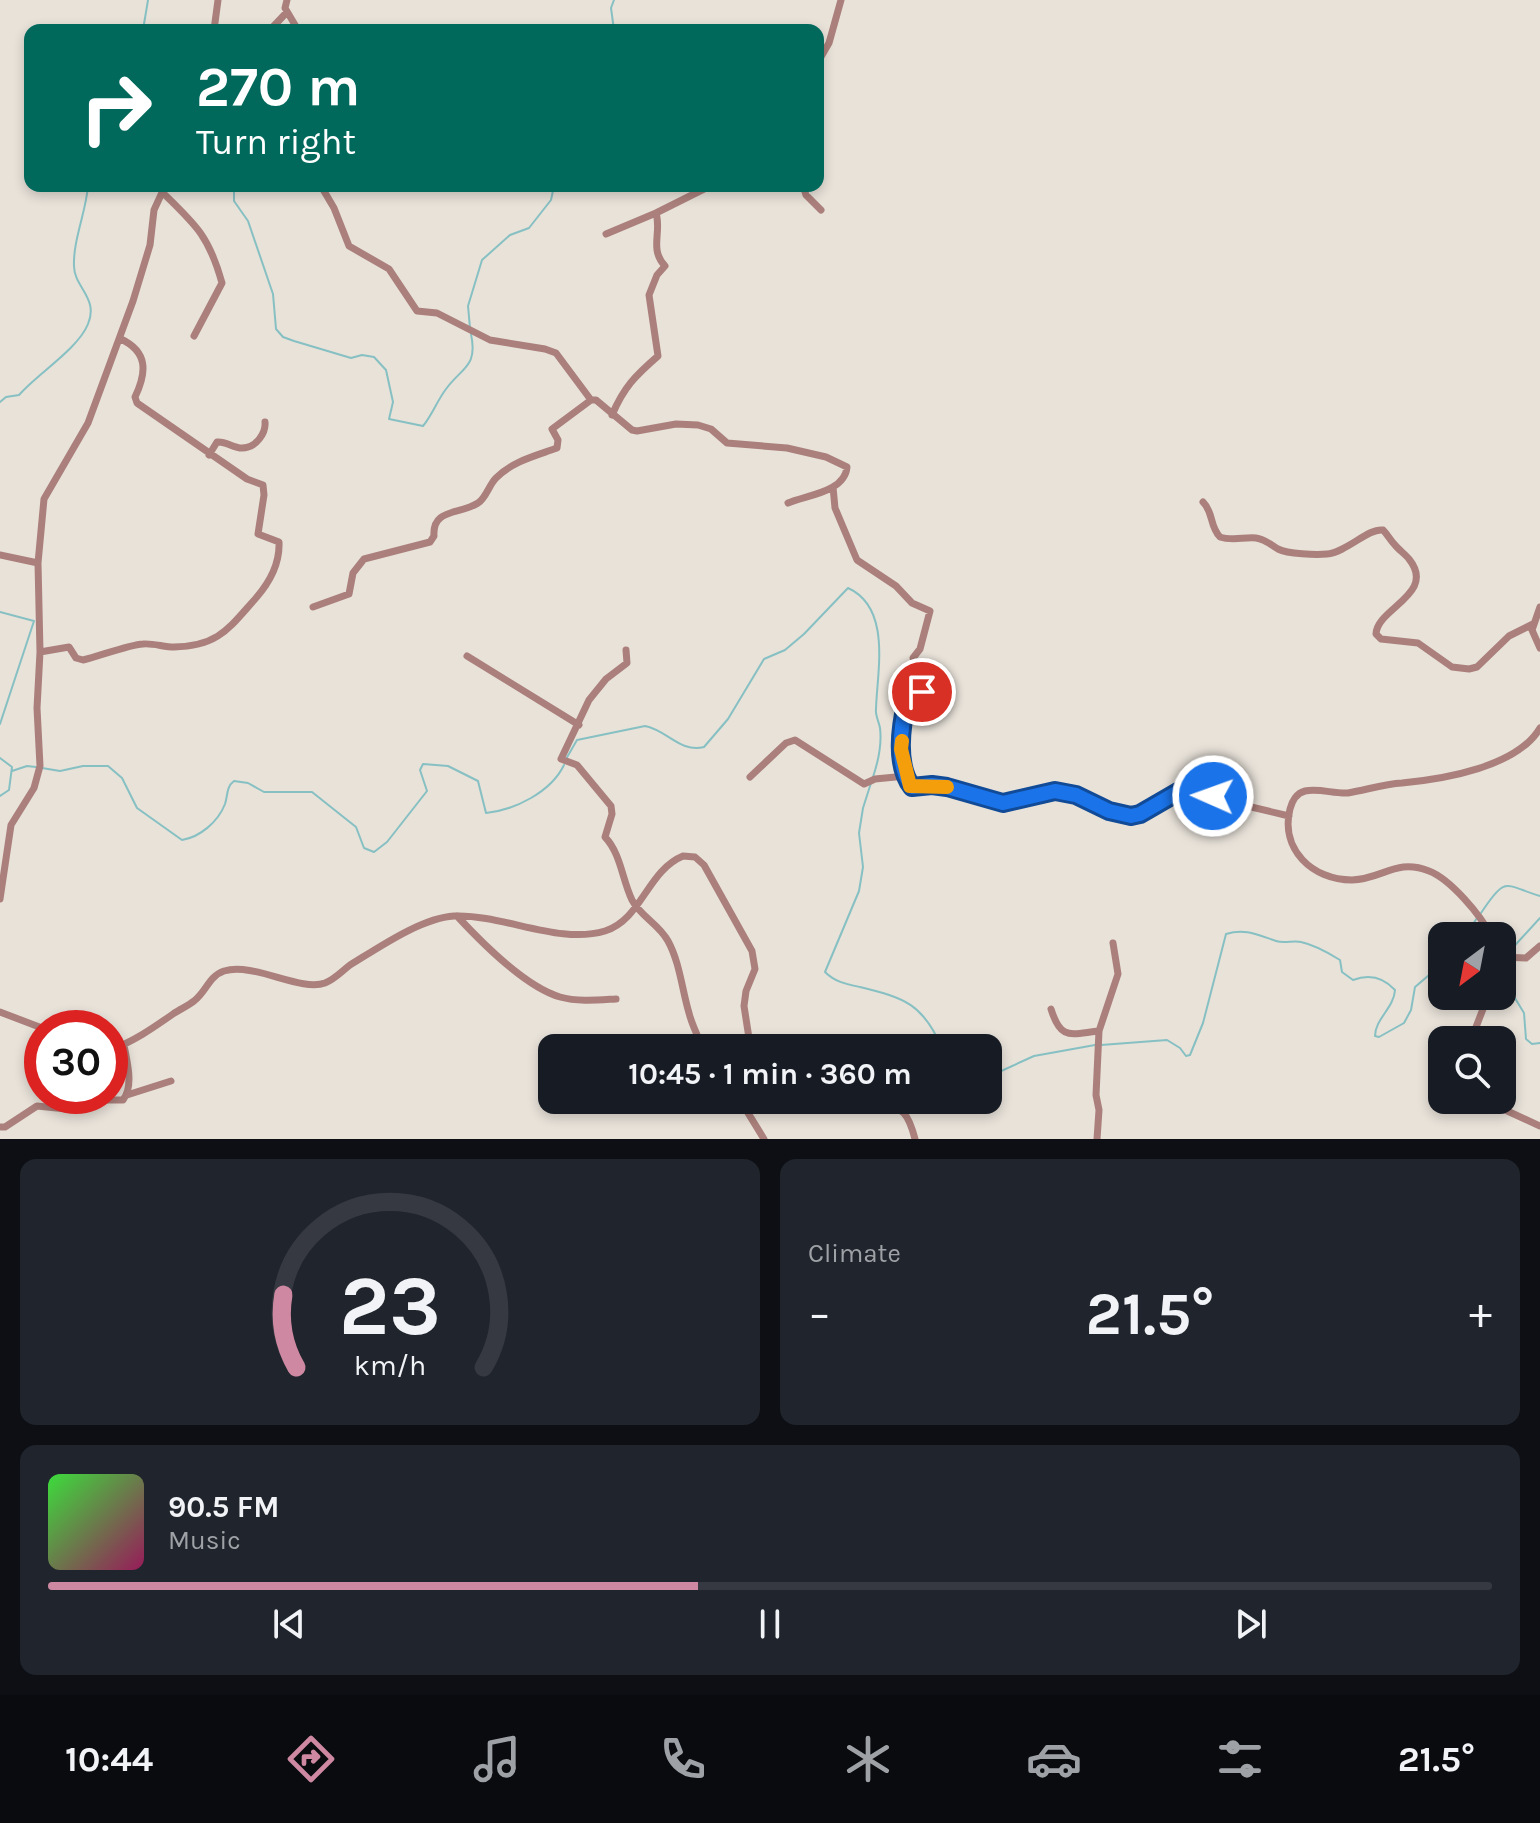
<!DOCTYPE html>
<meta charset="utf-8">
<style>
:root{--surface:#171b24;--page:#20242c;--text:#f1f3f6;--muted:#9ea1a6;--line:#363941;--accent:#ce88a1}
body{margin:0;font-family:Karla,sans-serif;background:var(--page);color:var(--text);height:100vh;display:flex;flex-direction:column;font-size:30px;white-space:nowrap}
*{box-sizing:border-box;margin:0}
p{font-size:26px;color:var(--muted)}
.icon{flex:none;width:44px;height:44px;fill:none;stroke:currentColor;stroke-width:2;stroke-linecap:round;stroke-linejoin:round}
.map{position:relative;height:1139px;overflow:hidden}
.drawer{display:flex;flex-direction:column;gap:20px;padding:20px;background:#0d0f14;flex:1}
.drawer>*{flex:none}
.banner{position:absolute;left:24px;top:24px;width:800px;height:168px;border-radius:16px;box-shadow:0 4px 12px #0003;background:#00695c;color:#fff;overflow:hidden}
.needle{width:52px;rotate:212deg}
.controls{position:absolute;left:1428px;top:922px;display:grid;gap:16px}
.controls a{display:grid;place-items:center;width:88px;height:88px;border-radius:16px;background:var(--surface);box-shadow:0 4px 12px #0003;font-size:40px}
.speed{position:absolute;left:24px;top:1010px;display:flex;gap:16px;font-size:40px;font-weight:700;text-align:center}
.speed>*{display:grid;place-content:center;width:104px;height:104px;border-radius:50%;background:var(--surface);box-shadow:0 4px 12px #0003;line-height:1}
.speed .limit{border:12px solid #d22;background:#fff;color:#111}
.pin{position:absolute;display:grid;place-items:center;width:68px;height:68px;color:#fff;margin:-34px;border:4px solid #fff;border-radius:50%;box-shadow:0 2px 8px #0007}
.me{position:absolute;width:88px;margin:-44px;rotate:272deg;stroke-linejoin:round;filter:drop-shadow(0 0 6px #0008)}
.turn{display:flex;align-items:center;gap:28px;height:168px;padding:0 40px;font-size:36px}
.turn .icon{width:104px;height:104px;stroke-width:2.5}
.turn b{display:block;font-size:56px;line-height:68px}
.big{font-size:60px;font-weight:700;line-height:1.1}
.drawer .card{flex:1;display:flex;flex-direction:column;justify-content:center;gap:12px;min-width:0;padding:0 28px;border-radius:16px;background:var(--page)}
.drawer .dial{align-items:center;gap:0}
.dial svg{height:208px;overflow:visible;fill:none;stroke:var(--line);stroke-width:7;stroke-linecap:round;text-anchor:middle}
.dial text{fill:var(--text);stroke:none}
.song{display:flex;align-items:center;gap:24px}
.cover{width:96px;height:96px;border-radius:12px;background:linear-gradient(135deg,hsl(120 70% 55%),hsl(330 70% 35%))}
.played{height:8px;border-radius:4px;background:linear-gradient(90deg,var(--accent) 45%,var(--line) 45%)}
.keys{display:flex;justify-content:space-around;direction:ltr}
.heat{display:flex;justify-content:space-between;align-items:center;font-size:44px;direction:ltr}
.drawer .tiles{flex:1;display:grid;gap:20px;grid-template-columns:1fr 1fr}
.card:last-child{grid-column:span 2}
.trip{position:absolute;left:538px;top:1034px;width:464px;height:80px;border-radius:16px;background:var(--surface);box-shadow:0 4px 12px #0003;font-weight:700;line-height:80px;text-align:center}
.dock{display:flex;height:128px;justify-content:space-around;align-items:center;background:#090b0e;color:var(--muted)}
.dock .icon{width:56px;height:56px}
.dock .active{color:var(--accent)}
.dock b{font-size:36px;color:var(--text)}
.map>svg:first-child{display:block}
.lines{fill:none;stroke-linecap:round;stroke-linejoin:round}
.stream{stroke:#87c0c3;stroke-width:2}
.minor{stroke:#ab807c;stroke-width:7}
.route-casing{stroke:#114b97;stroke-width:20}
.route{stroke:#1a73e8;stroke-width:14}
.slow{stroke:#f59e0b;stroke-width:14}
</style>
<div class="map">
<svg width="1540" height="1139" viewBox="0 0 1540 1139">
<rect width="100%" height="100%" fill="#e8e2d9"/>
<g class="lines">
<path class="stream" d="M143,30L148,0
M614,30L611,8L614,0
M234,186V201L248,221L273,294L276,329L283,337L294,341L351,358L362,355L374,357L386,370L393,402L389,419L423,426C432,415 437,401 446,389C462,367 478,367 471,334
M470,328L468,306L482,260L510,235L529,228L551,200L554,186
M0,402L6,397L19,395C37,374 78,349 88,324C99,298 74,287 74,266C73,240 86,212 88,186
M0,612L34,621L0,724
M0,758L12,767L9,790L0,796
M566,759L577,740L645,726C667,730 680,753 704,747L728,719L764,659L785,650L804,634L848,588C892,608 877,672 876,709C875,715 879,722 880,728C882,744 878,762 873,777
M42,768L60,771L83,766H108L122,778L137,808L182,840C200,837 218,822 225,804C228,795 226,787 234,781L248,783L264,792H312L356,827L364,848L374,852L387,842L427,791L420,770L423,764L448,766L478,781L486,813C515,810 551,792 564,765
M12,771L27,766L36,767
M871,783L863,808L859,833L863,867L859,891L825,972C835,982 846,984 860,987C905,998 923,1004 942,1048
M1481,913C1506,875 1504,885 1540,896
M1465,936L1477,918
M1506,955L1540,918
M1505,961L1507,985L1524,1013L1526,1039L1532,1044L1540,1043
M1101,1045L1167,1040L1180,1048L1186,1056L1190,1055L1203,1023L1226,934C1245,928 1258,935 1276,941C1285,944 1293,940 1301,942C1315,945 1332,955 1340,960L1342,972L1353,980C1369,974 1383,977 1395,990C1394,1008 1375,1019 1375,1036L1379,1037L1404,1023L1411,1010L1415,987L1442,964
M988,1077L1034,1056L1095,1045"/>
<path class="minor" d="M287,0L285,8L298,30
M214,30L218,0
M270,30L287,12
M818,62L829,43L841,0
M321,186L334,208L349,246L389,269L417,311L437,313L490,340L545,349L556,353L591,400H596L632,430L637,431L676,424L698,425L711,429L727,443L787,448L826,457L847,467C845,492 807,495 788,503
M803,186L806,195L821,210
M162,192C196,225 209,236 222,283L194,336
M606,234L656,213
M612,415C624,387 635,376 658,356L649,295L657,275L665,266C649,249 662,232 656,213L710,186
M209,455L217,442C226,441 233,448 242,448C257,448 266,432 265,422
M833,487L835,508L857,560L896,586L912,603L930,611L920,649L913,658L922,693L907,700C900,729 899,758 910,786C918,788 925,785 934,785C958,786 981,804 1006,802C1022,801 1037,790 1054,791C1082,793 1103,816 1130,815C1153,815 1166,792 1192,793L1289,816
M1203,502C1214,513 1209,525 1220,537C1232,541 1244,537 1256,538C1265,539 1271,545 1278,549C1288,554 1316,555 1327,554C1347,552 1368,528 1383,530C1388,535 1390,540 1395,545C1399,550 1405,554 1409,559C1437,594 1377,608 1376,634L1381,639L1418,643L1452,667L1469,669L1477,667L1509,636L1533,624
M0,555L38,563
M313,607L349,594L353,573L364,559L430,542L434,536C432,508 460,515 478,503C486,498 489,485 496,478C513,461 535,456 557,448L558,440L552,429L591,400
M1540,607L1532,630L1540,648
M626,650L627,663L606,679L589,700L561,759L577,765L611,806L612,814L605,837C621,854 622,879 632,900C640,916 659,924 668,941C680,963 682,990 689,1013C692,1025 698,1037 703,1048
M40,652L69,647L76,658L83,660C100,656 128,645 143,644C153,643 164,647 174,647C219,646 229,628 256,598C270,582 280,564 279,542L258,534L264,495L263,485L247,479L137,403L135,397C147,372 148,352 121,339
M467,656L579,725
M750,777L786,743L795,740L864,784L875,779L906,776
M0,899L11,825L34,788L40,766L37,708L40,652L38,563L44,499L88,423L133,301L150,245L154,210L165,186
M457,916C482,943 526,987 560,997C578,1002 598,1000 616,999
M1491,936C1481,915 1450,879 1429,871C1396,858 1383,879 1352,880C1312,880 1280,849 1290,809C1292,801 1297,793 1305,791C1319,788 1334,794 1348,793C1366,790 1384,784 1402,783C1444,779 1517,767 1540,728
M1502,957L1526,958L1540,946
M1051,1009C1061,1041 1070,1034 1099,1031
M0,1012L42,1028
M1471,1040L1488,996
M110,1050C133,1042 153,1028 173,1014C180,1009 188,1006 194,1001C206,992 209,976 224,971C254,962 300,992 325,983C335,979 342,971 350,965C378,948 421,918 454,916C503,914 559,945 605,931C642,919 647,871 683,856L695,857L704,865L752,951L755,969L746,991L744,1006L749,1038L755,1048
M127,1095L171,1081
M740,1100L764,1139
M879,1100C904,1110 908,1112 915,1139
M1492,1100L1503,1109L1540,1126
M0,1127H5L37,1106L76,1110L102,1100H123C134,1086 127,1062 124,1045
M1097,1139L1099,1110L1096,1095L1099,1031L1118,974L1113,943"/>
</g>
<g class="lines">
<g class="route-casing">
<path id="route" d="M922,692L919,696L907,700C901,725 895,765 912,787L932,785L947,787L1003,803L1055,791L1076,795L1109,811L1131,816L1140,814L1178,792L1213,796"/>
</g>
<use href="#route" class="route"/>
<path class="slow" d="M902,741L901,749L910,786L947,787"/>
</g>
</svg>
<div class="controls">
<a><svg class="needle" viewBox="-14 -14 28 28"><path d="M0-13l5 13h-10z" fill="#e53935"/><path d="M0 13l5-13h-10z" fill="#9ea1a6"/></svg></a>
<a><svg class="icon" aria-label="search" viewBox="0 0 24 24"><circle cx="10" cy="10" r="6"/><path d="M15 15l6 6"/></svg></a>
</div>
<div class="speed"><div class="limit">30</div></div>
<div class="pin" style="left:922px;top:692px;background:#d93025"><svg class="icon" aria-label="arrive" viewBox="0 0 24 24"><path d="M6 21V4h12l-3 4 3 4H6"/></svg></div>
<svg class="me" style="left:1213px;top:796px" viewBox="-20 -20 40 40"><circle r="17" fill="#1a73e8" stroke="#fff" stroke-width="3"/><path d="M0-11L8 9 0 5-8 9z" fill="#fff"/></svg>
<div class="trip">10:45 · 1 min · 360 m</div>
<div class="banner">
<div class="turn"><svg class="icon" aria-label="right" viewBox="0 0 24 24"><path d="M7 20v-9h11M14 6l5 5-5 5"/></svg><div><b>270 m</b>Turn right</div></div>
</div>
</div>
<section class="drawer">
<div class="tiles">
<div class="card dial"><svg viewBox="0 0 100 80">
<path d="M14 69A42 42 0 1 1 86 69"/>
<path d="M14 69A42 42 0 0 1 9 41" stroke="#ce88a1"/>
<text x="50" y="56" font-size="32" font-weight="700">23</text>
<text x="50" y="72" font-size="11">km/h</text>
</svg></div>
<div class="card"><p>Climate</p>
<div class="heat"><a>−</a><b class="big">21.5°</b><a>+</a></div>
</div>
<div class="card">
<div class="song"><i class="cover"></i><div><b>90.5 FM</b><p>Music</p></div></div>
<div class="played"></div>
<div class="keys"><svg class="icon" aria-label="previous" viewBox="0 0 24 24"><path d="M18 5L8 12l10 7zM5 5v14"/></svg><svg class="icon" aria-label="pause" viewBox="0 0 24 24"><path d="M8 5v14M16 5v14"/></svg><svg class="icon" aria-label="next" viewBox="0 0 24 24"><path d="M6 5l10 7-10 7zM19 5v14"/></svg></div>
</div>
</div>
</section>
<nav class="dock">
<b>10:44</b>
<svg class="icon active" aria-label="directions" viewBox="0 0 24 24"><path d="M12 3l9 9-9 9-9-9zM9 14v-3h6M13 9l2 2-2 2"/></svg>
<svg class="icon" aria-label="music" viewBox="0 0 24 24"><path d="M9 18V5l10-2v13"/><circle cx="6" cy="18" r="3"/><circle cx="16" cy="16" r="3"/></svg>
<svg class="icon" aria-label="phone" viewBox="0 0 24 24"><path d="M5 4h4l2 5-3 2q2 4 5 5l2-3 5 2v4C11 20 4 13 5 4z"/></svg>
<svg class="icon" aria-label="climate" viewBox="0 0 24 24"><path d="M12 3v18M4 7l16 10M4 17L20 7"/></svg>
<svg class="icon" aria-label="car" viewBox="0 0 24 24"><path d="M5 17H2v-5l4-1 3-4h7l3 4 3 1v5h-3M9 17h6M6 11h13"/><circle cx="7" cy="17" r="2"/><circle cx="17" cy="17" r="2"/></svg>
<svg class="icon" aria-label="filters" viewBox="0 0 24 24"><path d="M4 7h16M4 17h16"/><circle cx="9" cy="7" r="2"/><circle cx="15" cy="17" r="2"/></svg>
<b>21.5°</b>
</nav>
